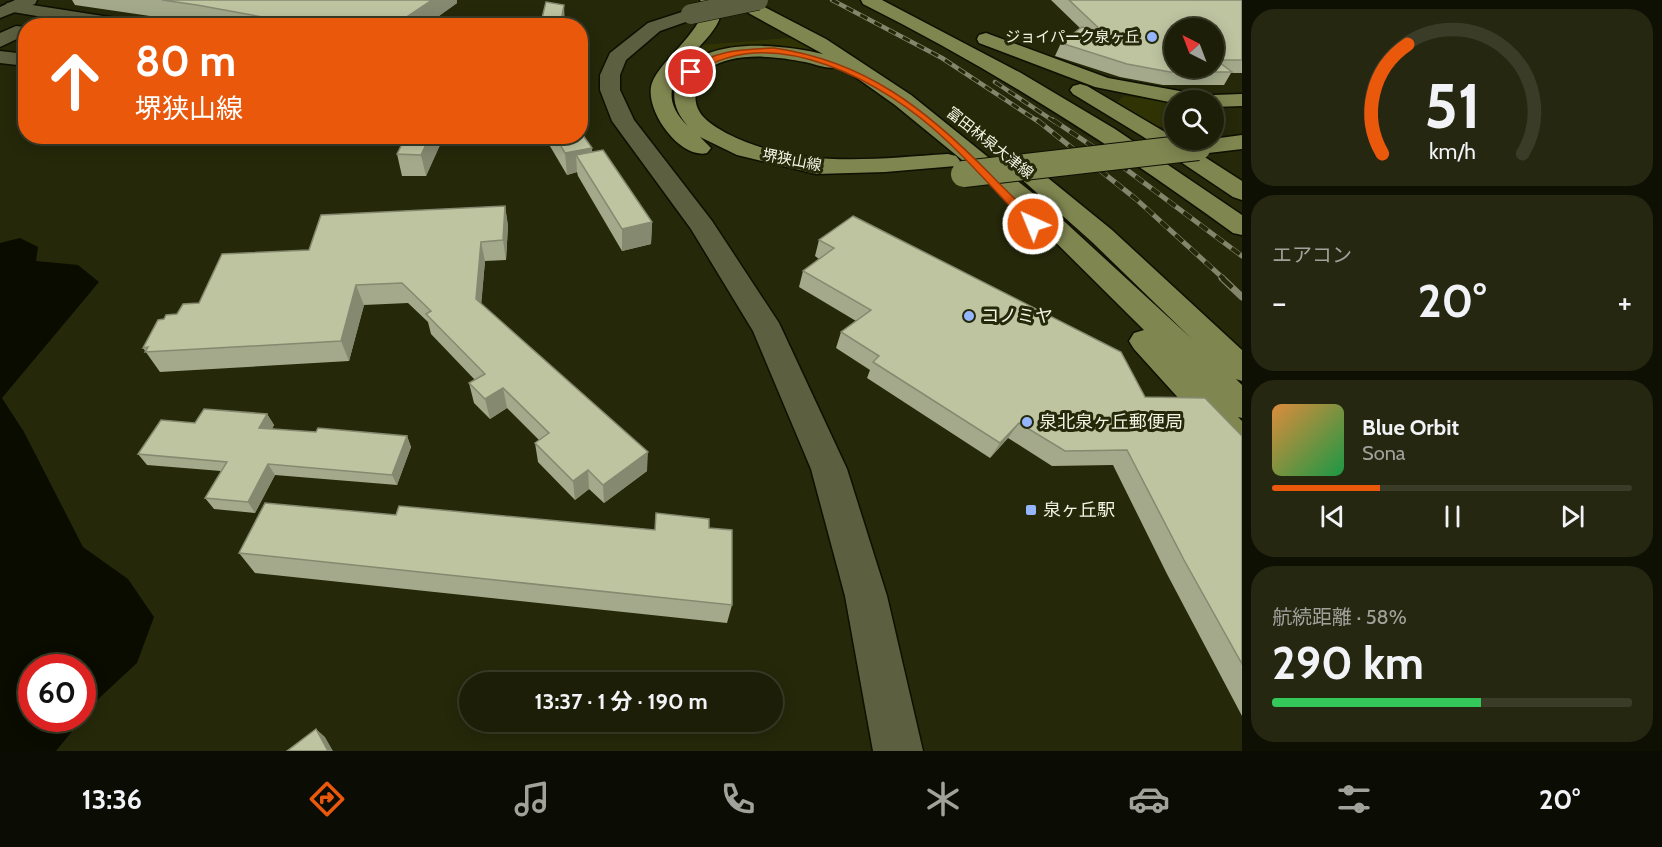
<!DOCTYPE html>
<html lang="ja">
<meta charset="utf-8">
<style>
:root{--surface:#1c1e07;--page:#252711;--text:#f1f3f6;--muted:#a0a29b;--line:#3a3c28;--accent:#ea580c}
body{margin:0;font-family:Cabin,"Noto Sans JP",sans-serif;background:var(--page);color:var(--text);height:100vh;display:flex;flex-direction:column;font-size:22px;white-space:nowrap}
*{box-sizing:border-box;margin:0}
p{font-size:20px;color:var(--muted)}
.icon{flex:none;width:33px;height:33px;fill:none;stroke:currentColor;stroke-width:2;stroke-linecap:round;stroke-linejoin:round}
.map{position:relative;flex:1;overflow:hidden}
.details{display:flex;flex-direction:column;gap:9px;padding:9px;background:#0f1004;width:420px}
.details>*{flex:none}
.banner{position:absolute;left:18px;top:18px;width:570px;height:126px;border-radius:24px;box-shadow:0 3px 15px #0003,0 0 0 2px var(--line);background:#ea580c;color:#fff;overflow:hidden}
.needle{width:39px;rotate:318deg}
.fabs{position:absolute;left:1164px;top:18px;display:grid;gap:12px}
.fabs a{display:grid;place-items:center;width:60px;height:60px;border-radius:50%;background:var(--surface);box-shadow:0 3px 15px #0003,0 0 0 2px var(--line);font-size:30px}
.speed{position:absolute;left:18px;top:654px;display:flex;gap:12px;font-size:30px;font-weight:700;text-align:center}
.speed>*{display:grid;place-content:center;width:78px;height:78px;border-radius:50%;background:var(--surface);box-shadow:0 3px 15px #0003,0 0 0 2px var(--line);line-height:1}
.speed .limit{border:9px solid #d22;background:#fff;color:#111}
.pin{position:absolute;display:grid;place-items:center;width:51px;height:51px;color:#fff;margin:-26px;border:3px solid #fff;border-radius:50%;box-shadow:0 2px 6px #0007}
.me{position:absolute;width:66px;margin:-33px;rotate:316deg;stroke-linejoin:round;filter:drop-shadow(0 0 4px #0008)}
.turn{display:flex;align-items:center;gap:21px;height:126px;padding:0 18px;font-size:27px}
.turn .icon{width:78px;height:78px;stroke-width:2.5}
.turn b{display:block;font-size:42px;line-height:51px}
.big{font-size:45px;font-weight:700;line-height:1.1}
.details .tile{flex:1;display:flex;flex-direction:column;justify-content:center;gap:9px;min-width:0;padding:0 21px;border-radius:24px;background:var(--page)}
.details .dial{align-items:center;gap:0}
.dial svg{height:156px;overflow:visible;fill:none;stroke:var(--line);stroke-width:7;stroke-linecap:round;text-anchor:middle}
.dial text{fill:var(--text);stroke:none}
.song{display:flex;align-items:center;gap:18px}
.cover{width:72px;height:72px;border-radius:9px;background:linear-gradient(135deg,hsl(30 70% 55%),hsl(140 70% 35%))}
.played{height:6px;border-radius:3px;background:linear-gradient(90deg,var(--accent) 30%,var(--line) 30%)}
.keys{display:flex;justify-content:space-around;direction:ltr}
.heat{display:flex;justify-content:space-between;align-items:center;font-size:33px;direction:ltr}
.charge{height:9px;border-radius:4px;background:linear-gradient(90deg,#34c759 58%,var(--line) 0)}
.trip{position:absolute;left:459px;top:672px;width:324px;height:60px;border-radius:30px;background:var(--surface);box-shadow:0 3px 15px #0003,0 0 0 2px var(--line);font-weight:700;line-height:60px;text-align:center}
.tabs{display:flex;height:96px;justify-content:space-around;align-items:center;background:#0b0c03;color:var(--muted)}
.tabs .icon{width:42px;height:42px}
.tabs .active{color:var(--accent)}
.tabs b{font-size:27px;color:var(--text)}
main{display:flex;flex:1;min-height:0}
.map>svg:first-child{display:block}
.green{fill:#303405}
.water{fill:#0a0c00}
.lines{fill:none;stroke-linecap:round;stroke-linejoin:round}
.minor-casing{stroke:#0e1000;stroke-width:3}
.tertiary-casing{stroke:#0e1000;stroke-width:3}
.primary-casing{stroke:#0e1000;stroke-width:3}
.minor{fill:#5c6040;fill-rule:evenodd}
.tertiary{fill:#5c6040;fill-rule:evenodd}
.primary{fill:#7f8650;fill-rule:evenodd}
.rail-far2-casing{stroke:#83866c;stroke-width:4.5}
.rail-far1-casing{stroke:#83866c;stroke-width:5}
.rail-casing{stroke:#83866c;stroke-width:7}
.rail-far2{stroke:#252809;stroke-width:3;stroke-dasharray:8;stroke-linecap:butt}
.rail-far1{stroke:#252809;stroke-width:4;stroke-dasharray:10;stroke-linecap:butt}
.rail{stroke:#252809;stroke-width:4.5;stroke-dasharray:14;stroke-linecap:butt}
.tertiary-bridge-casing{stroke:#0e1000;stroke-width:21;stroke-linecap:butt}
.primary-bridge-casing{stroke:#0e1000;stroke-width:28;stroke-linecap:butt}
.tertiary-bridge{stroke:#5c6040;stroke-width:20}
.primary-bridge{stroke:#7f8650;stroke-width:26}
.wall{fill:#a3a98a}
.shaded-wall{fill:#858970}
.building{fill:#bec4a0;stroke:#858970;stroke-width:1.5;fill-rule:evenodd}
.route{fill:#ea580c;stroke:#983908;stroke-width:1.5}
.poi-dot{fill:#95b6fd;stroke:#252809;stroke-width:2}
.labels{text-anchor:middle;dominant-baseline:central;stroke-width:6;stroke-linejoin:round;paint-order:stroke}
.far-poi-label{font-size:15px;fill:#f2f5e3;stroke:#252809;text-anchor:end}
.far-street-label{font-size:15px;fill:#f2f5e3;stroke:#252809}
.poi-label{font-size:18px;fill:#f2f5e3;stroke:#252809;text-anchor:start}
</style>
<main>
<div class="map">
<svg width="1242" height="751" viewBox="0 0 1242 751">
<rect width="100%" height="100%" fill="#252809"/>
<path class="green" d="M801,37L817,49L811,52L699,58L686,65L680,74L673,75L700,45Z
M1124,96L1174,102V126L1154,127L1115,104Z"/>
<path class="water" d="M20,238L38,247L36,261L78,265L99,282L2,398L24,432L83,547L128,579L154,617L137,663L96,701L83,718L82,668H32V718L82,719L56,751H0V243Z"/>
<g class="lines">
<g class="minor-casing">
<path id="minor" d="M13,2L135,21L144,26H97L7,11L4,7L7,3Z
M16,26L26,27V38H19L0,47V33Z
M0,51L26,54V66L0,63Z"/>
</g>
<g class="tertiary-casing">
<path id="tertiary" d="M15,0H37L35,4L0,18V7Z
M691,9L697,10L700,14L697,18L660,31L626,60L620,75V90L634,120L712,221L779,323L847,469L887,596L923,751H873L845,596L811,469L753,331L691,229L612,121L600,90V75L610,53L648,23Z"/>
</g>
<g class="primary-casing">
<path id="primary" d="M700,0H717C742,37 631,72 688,126C677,114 671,100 676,84C693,34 783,44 823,54L732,4L730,0H751L826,39L911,95L1040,199L1192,339L1092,242L1001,161L1005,156L1013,154L1021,156L1112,230L1242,350V381L1236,379L1242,385V418L1238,417L1242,421V459L1229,454L1134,349L1129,341L1134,333L1144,330L1022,209L895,105L840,66C829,71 816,64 805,62C775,56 733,51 707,70C697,77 694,91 696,103C699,118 715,127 728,134C797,169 873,159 948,154L956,156L960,161L956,166L885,172L816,174L737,155L700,137L711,148L707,153C680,160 643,109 652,83C660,59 715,22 700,0Z
M861,0H882L1021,73L1115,129L1242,215V235L1233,233C1115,147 993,69 863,4Z
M986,33L1108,78L1196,94L1205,98L1214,95L1242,94V106L1214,107V100H1174V103L1095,87L979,43L977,39L979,35Z
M1080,84L1087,86L1187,145L1190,142L1242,135V149L1200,154L1242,181V200L1233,197L1142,136L1073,94L1070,90L1073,86Z"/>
</g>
<use href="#minor" class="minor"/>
<use href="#tertiary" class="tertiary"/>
<use href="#primary" class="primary"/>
<g class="rail-far2-casing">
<path id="rail-far2" d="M832,0L942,58L1039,122
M995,82L1055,122"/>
</g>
<g class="rail-far1-casing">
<path id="rail-far1" d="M1037,120L1136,199L1224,279
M1053,120L1119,164L1242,256"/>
</g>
<g class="rail-casing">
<path id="rail" d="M1222,278L1242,297"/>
</g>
<use href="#rail-far2" class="rail-far2"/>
<use href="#rail-far1" class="rail-far1"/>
<use href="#rail" class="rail"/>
<g class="tertiary-bridge-casing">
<path id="tertiary-bridge" d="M691,14L758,0"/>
</g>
<g class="primary-bridge-casing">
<path id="primary-bridge" d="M964,174L1198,147"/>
</g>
<use href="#tertiary-bridge" class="tertiary-bridge"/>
<use href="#primary-bridge" class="primary-bridge"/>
</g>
<path class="wall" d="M72,0H457V3L425,26H218L75,5Z
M1051,0H1242V73H1231L1224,85H1163L1120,77L1055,56L1061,43L1080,28Z
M444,136L426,176H402L397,154Z
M544,136H580L592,152L652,222L651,244L622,251L578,176L577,172L567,175Z
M505,206L508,226L506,260L485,261L481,304L647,471L604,503L589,489L575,500L538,462L535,443L539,440L507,408L490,419L474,403L469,383L475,380L431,334L428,322L408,303L364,305L349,361L160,372L143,348L164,319L177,314L199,303L309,250Z
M819,240L1145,397L1242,436V716L1167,574L1113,465L1052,466L1008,438L990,458L867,378L870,370L836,348L841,332L856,321L799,287L803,271L819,259L815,256Z
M267,414L274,425L272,429L316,432L407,436L411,447L397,485L275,475L255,513L214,509L205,498L221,471L147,465L138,454L195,423Z
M396,515L655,530L709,528L732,605L727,623L255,573L239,553Z"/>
<path class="shaded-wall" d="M432,0H457V3L425,26H393Z
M564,5L565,26H560Z
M430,136H444L426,176L421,155Z
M592,148L593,169L576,155L577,172L567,175L565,153Z
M505,206L508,226L506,260L503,240Z
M652,222L651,244L622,251V229Z
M481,242L485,261L480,319L476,299Z
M356,285L364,305L349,361L341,341Z
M503,388L507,408L490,419L485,399Z
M267,414L274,425L266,439L259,428Z
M1019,423L1008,438L990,458L1000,443Z
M407,436L411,447L397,485L392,475Z
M648,452L647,471L604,503L603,485Z
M268,464L275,475L255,513L248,502Z
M588,470L589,489L575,500L573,481Z
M316,729L325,737L333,751H328Z"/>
<path class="building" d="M162,0H432L393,26H312L197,5Z
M1069,0H1242V60H1216L1232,72H1170L1127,64L1061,43L1082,27L1105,34ZM1174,28H1214V68H1174Z
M546,2L564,5L560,26H540Z
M580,131L592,148L565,153L555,136H580Z
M406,136H430L421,155L397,154Z
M603,150L652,222L622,229L576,155Z
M505,206L503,240L481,242L476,299L648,452L603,485L588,470L573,481L535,443L549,433L503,388L485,399L469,383L485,374L426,314L431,311L402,283L356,285L341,341L145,352L148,347L143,348L158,320L164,319L166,315L177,314L183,304L199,303L222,254L309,250L321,215Z
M853,216L1121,352L1145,397L1205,398L1242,436V664L1184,560L1127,450L1065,451L1019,423L1000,443L873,362L879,356L841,332L871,310L803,271L834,248L819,240Z
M204,409L267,414L259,428L316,432L318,428L407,436L392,475L268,464L248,502L205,498L227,462L138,454L161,420L195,423Z
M265,503L396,515L399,506L655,530L656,513L709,519V528L732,530V605L239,553Z
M316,729L328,751H287Z"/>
<path class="route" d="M774,48C866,61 927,110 991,175C1006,191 1024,206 1038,224L1037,226H1029C1001,198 975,167 946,140C886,83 773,19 694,74L687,72C710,50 744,49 774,48Z"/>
<g class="poi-dot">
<circle cx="1152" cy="37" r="6"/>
<circle cx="969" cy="316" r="6"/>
<circle cx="1027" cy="422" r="6"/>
<rect x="1025" y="504" width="12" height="12" rx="3"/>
</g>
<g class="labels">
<g class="far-poi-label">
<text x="1140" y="37">ジョイパーク泉ヶ丘</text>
</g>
<g class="far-street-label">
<text transform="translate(990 143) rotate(38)">富田林泉大津線</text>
<text transform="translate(792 160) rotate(11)">堺狭山線</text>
</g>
<g class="poi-label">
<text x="981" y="316">コノミヤ</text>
<text x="1039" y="422">泉北泉ヶ丘郵便局</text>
<text x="1043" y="510">泉ヶ丘駅</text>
</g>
</g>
</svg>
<div class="fabs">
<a><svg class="needle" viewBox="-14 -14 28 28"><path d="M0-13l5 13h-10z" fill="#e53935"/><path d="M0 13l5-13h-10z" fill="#a0a29b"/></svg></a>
<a><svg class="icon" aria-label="search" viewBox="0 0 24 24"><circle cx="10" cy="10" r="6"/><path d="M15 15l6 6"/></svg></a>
</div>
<div class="speed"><div class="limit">60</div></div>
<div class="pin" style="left:691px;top:72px;background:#d93025"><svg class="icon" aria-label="arrive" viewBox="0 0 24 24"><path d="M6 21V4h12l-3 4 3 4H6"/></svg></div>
<svg class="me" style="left:1033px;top:224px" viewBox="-20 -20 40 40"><circle r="17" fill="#ea580c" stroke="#fff" stroke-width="3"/><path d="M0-11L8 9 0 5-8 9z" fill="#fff"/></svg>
<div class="trip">13:37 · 1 分 · 190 m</div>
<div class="banner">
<div class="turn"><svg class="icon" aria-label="ahead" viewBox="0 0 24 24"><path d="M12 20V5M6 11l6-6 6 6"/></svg><div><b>80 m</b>堺狭山線</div></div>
</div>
</div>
<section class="details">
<div class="tile dial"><svg viewBox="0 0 100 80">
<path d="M14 69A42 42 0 1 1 86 69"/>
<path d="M14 69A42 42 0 0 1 27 13" stroke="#ea580c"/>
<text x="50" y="56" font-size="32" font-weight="700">51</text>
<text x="50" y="72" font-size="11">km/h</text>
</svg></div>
<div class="tile"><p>エアコン</p>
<div class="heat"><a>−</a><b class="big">20°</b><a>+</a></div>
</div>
<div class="tile">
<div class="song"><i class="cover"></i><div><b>Blue Orbit</b><p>Sona</p></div></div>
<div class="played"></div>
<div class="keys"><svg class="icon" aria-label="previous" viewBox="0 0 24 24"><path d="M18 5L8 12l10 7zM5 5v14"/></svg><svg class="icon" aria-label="pause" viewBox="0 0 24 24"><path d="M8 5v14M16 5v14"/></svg><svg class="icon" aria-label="next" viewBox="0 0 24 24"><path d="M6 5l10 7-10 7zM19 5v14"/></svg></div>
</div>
<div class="tile"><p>航続距離 · 58%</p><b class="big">290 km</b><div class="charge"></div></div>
</section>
</main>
<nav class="tabs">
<b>13:36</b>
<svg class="icon active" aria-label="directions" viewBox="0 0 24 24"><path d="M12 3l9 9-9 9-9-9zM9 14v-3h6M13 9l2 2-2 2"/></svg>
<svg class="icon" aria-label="music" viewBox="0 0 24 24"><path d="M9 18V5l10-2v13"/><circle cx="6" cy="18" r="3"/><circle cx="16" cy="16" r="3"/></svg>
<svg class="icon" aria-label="phone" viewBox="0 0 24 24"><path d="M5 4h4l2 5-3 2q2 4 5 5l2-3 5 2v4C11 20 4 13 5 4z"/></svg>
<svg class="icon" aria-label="climate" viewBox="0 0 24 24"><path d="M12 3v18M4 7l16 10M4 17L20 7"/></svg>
<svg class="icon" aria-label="car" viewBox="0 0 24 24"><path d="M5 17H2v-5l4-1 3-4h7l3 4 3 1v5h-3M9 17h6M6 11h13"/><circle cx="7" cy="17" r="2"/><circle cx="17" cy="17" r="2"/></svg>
<svg class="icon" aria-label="filters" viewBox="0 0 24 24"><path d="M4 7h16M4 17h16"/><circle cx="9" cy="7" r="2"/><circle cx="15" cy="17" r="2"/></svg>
<b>20°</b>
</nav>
